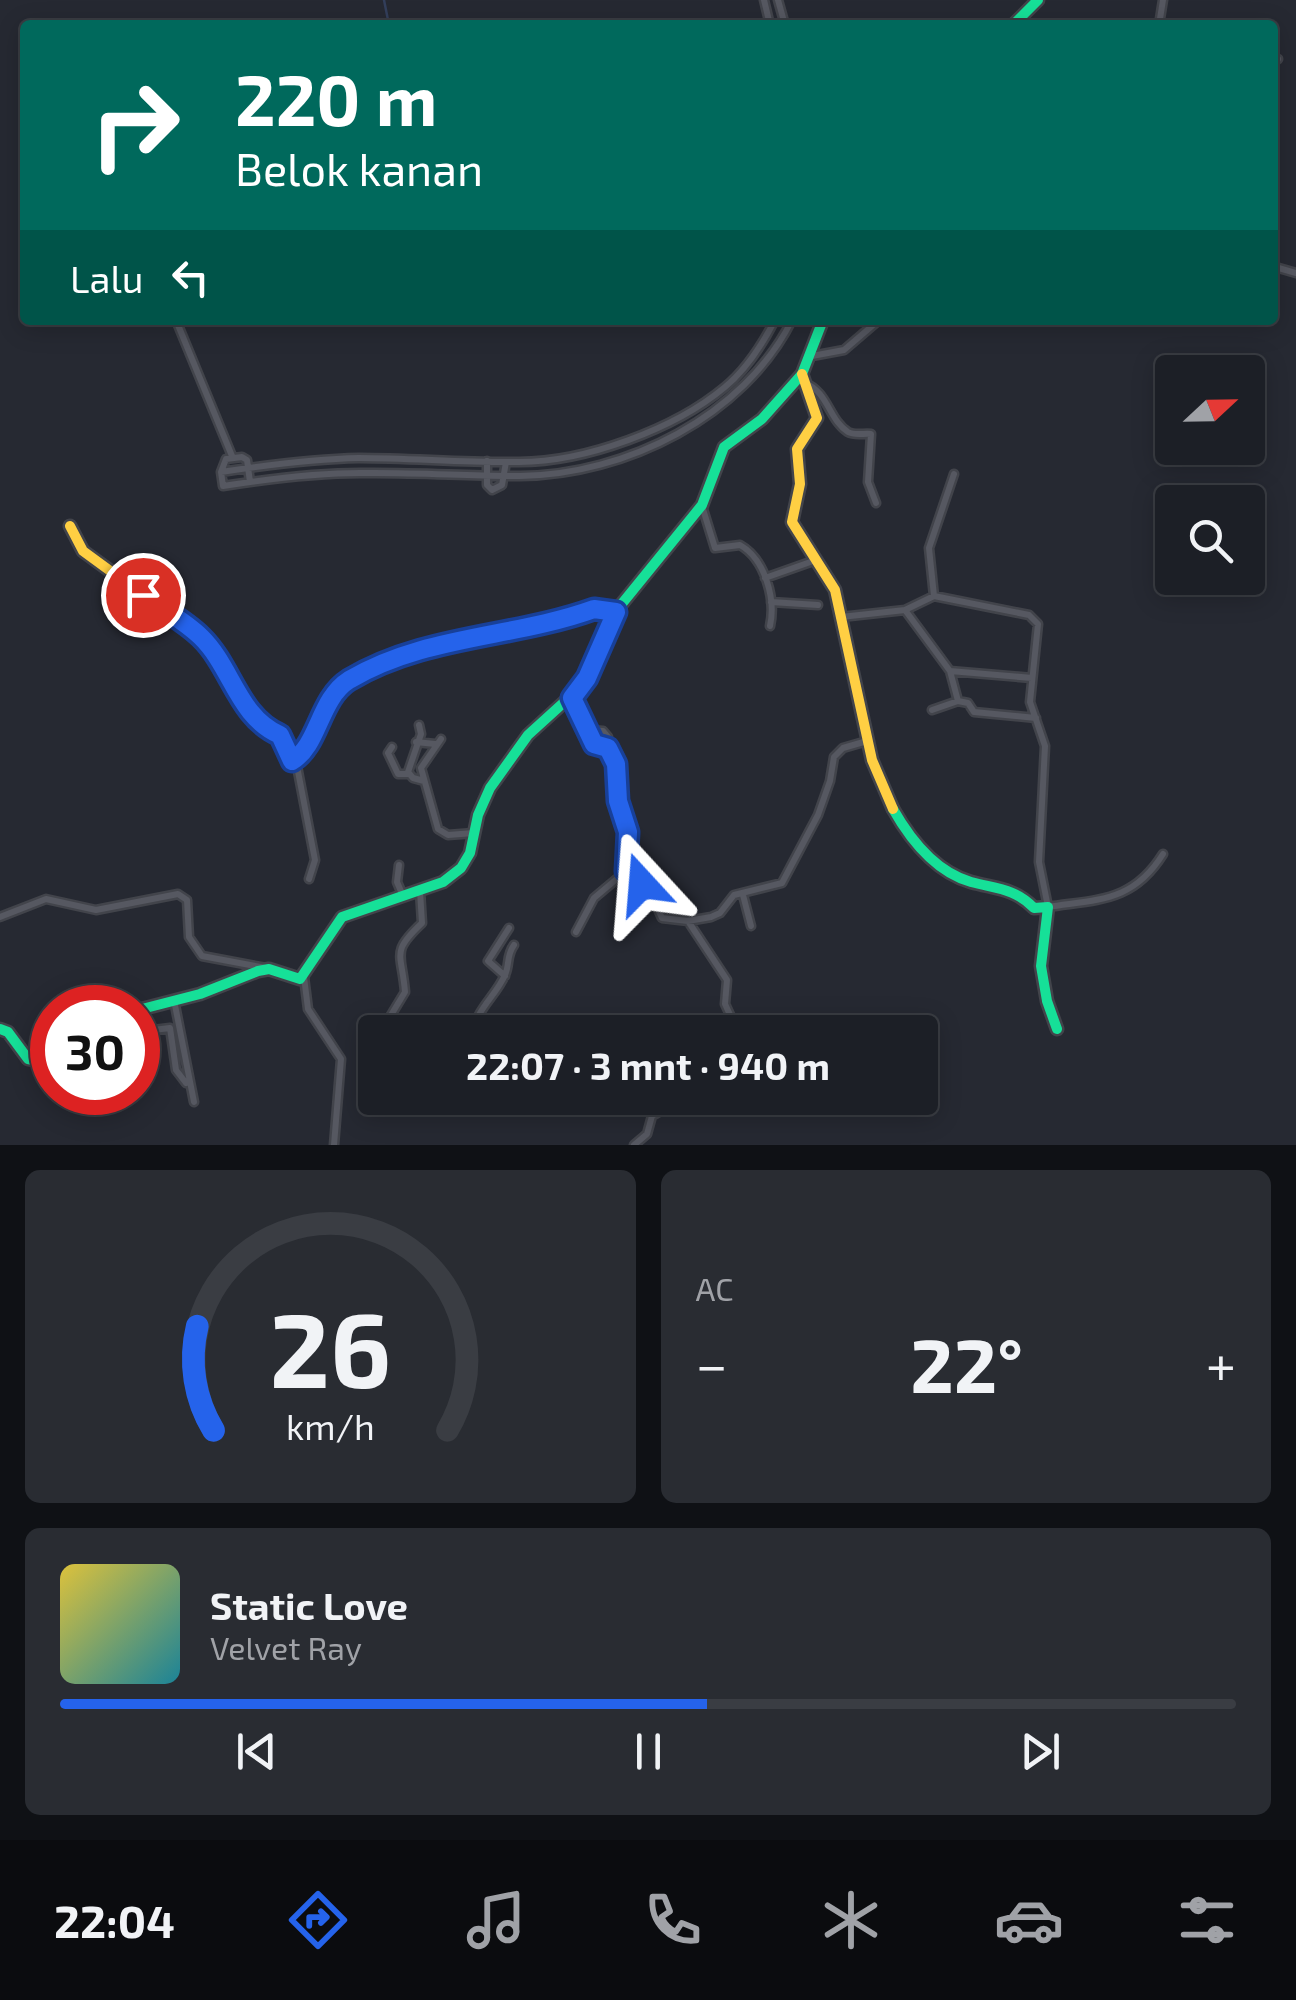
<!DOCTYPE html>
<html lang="id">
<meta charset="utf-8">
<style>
:root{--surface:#1c1f26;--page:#292c32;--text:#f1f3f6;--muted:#a0a2a7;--line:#3a3d43;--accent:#2563eb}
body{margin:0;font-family:"Exo 2",sans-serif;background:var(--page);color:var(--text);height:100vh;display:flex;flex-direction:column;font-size:38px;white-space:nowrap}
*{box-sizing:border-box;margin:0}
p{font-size:32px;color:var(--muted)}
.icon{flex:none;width:55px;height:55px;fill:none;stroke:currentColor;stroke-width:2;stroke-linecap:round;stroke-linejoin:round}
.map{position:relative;height:1145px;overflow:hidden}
.side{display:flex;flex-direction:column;gap:25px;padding:25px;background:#0f1115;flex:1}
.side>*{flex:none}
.top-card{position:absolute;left:20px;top:20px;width:1258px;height:305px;border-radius:10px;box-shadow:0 5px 25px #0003,0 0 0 2px var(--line);background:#00695c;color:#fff;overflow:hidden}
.needle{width:65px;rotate:68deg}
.fabs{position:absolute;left:1155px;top:355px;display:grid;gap:20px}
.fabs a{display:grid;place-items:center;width:110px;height:110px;border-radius:10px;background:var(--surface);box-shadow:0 5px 25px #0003,0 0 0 2px var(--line);font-size:50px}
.speed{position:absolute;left:30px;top:985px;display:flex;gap:20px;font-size:50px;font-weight:700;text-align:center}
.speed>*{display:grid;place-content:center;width:130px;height:130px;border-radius:50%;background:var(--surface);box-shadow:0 5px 25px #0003,0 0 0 2px var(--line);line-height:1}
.speed .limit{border:15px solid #d22;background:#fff;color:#111}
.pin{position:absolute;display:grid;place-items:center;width:85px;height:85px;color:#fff;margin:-42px;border:5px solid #fff;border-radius:50%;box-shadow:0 2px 10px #0007}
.me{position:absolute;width:110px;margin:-55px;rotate:341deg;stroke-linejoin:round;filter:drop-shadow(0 0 8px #0008)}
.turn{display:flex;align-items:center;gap:35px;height:210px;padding:0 50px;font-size:45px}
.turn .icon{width:130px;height:130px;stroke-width:2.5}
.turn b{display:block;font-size:70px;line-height:85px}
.then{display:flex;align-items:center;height:95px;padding:0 50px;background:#0003;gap:20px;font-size:38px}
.big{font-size:75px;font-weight:700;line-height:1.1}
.side .tile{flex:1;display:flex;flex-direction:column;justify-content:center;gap:15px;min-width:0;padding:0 35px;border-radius:15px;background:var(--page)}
.side .dial{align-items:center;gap:0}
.dial svg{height:260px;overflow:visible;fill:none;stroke:var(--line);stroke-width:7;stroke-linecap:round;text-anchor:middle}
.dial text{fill:var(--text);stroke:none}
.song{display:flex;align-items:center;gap:30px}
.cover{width:120px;height:120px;border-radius:15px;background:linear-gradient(135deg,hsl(50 70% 55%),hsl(190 70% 35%))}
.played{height:10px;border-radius:5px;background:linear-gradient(90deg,var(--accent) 55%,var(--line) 55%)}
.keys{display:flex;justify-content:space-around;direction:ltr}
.heat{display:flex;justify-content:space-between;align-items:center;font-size:55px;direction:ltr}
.side .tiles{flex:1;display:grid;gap:25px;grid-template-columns:1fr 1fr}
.tile:last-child{grid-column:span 2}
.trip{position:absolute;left:358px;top:1015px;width:580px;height:100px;border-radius:10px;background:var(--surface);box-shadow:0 5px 25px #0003,0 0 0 2px var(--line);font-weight:700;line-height:100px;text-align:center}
.menu{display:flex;height:160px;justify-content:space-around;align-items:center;background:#0b0c0f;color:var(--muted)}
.menu .icon{width:70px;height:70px}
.menu .active{color:var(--accent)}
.menu b{font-size:45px;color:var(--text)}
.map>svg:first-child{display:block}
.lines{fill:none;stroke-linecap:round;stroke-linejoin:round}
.stream{stroke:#333f5b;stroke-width:2.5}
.street-casing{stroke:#42444b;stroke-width:11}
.fast-casing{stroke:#42444b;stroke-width:15}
.slow-casing{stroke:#42444b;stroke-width:15}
.street{stroke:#565861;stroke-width:6}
.fast{stroke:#16e098;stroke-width:10}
.slow{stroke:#ffcf43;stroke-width:10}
.route-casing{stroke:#184099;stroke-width:25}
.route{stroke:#2563eb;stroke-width:18}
</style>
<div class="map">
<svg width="1296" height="1145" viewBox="0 0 1296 1145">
<rect width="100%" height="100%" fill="#262932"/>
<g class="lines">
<path class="stream" d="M384,0L389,25"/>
<g class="street-casing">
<path id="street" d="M764,0L770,25
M778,0L785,25
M1159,25L1163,0
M1272,59H1278
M1272,266L1296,273
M178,325L232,456
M812,356L844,350L879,320
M805,383C828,392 829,420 848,432C855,436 864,433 871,434L868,482L876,503
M487,461V485L492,490L502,485L506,462
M221,472C267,465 313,459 359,458C412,458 466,463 519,462C585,462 675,429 725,387C747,369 762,345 775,320
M250,482L247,460L242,457L226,459L221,472L223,486C268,479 314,473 360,473C413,472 467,476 520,476C626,475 744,416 792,320
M702,506L715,548L740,545C765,559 776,599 770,626
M765,578L816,560
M934,596L929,548L954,474
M771,602L818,605
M905,610L950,671L1032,678
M841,617L905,610L934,596L1029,615L1038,624L1030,702L1045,746L1039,862L1048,907C1099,899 1133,902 1163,854
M572,698L594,745L608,748
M958,701L968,703L974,712L1036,718
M932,710L958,701L950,671
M419,725L421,734L408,772L413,778L424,781
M589,730L603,731L608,737V748L616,764L618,801L628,832V876L648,888L662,918L688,921L711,917L720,913L734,895L782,883L818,815L830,781L834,757L843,748L867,741
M441,739L421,768L438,829L448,835L474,833
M416,742L435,744
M392,747L388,753L398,774H408
M296,761L315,860L309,879
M399,865L397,882L403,896
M743,895L751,926
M0,917L46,899L96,910L178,894L187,900L189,937L202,956L266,968
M688,921L727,980L725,1004L738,1032
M576,932L594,898L625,872
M505,976L488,961L509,928
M304,977L308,1009L341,1059L334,1145
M174,1000L194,1102
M138,1028L145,1031L170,1028L176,1070L186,1083
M388,1032V1020L405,992C402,953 390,953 422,923L420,891
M473,1032C478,1007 495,997 505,975C510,964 506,956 514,945
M499,1098L516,1109L529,1107L543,1098
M634,1145L647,1134L652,1116L683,1098"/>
</g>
<g class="fast-casing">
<path id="fast" d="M1013,25L1038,0
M414,652L594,609L616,611
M893,809C910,839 936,872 971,882C997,889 1014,888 1034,908L1048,907L1041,966L1047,1001L1057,1029
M138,1010L200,994L258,971L269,969L300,979L342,917L443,882L461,868L470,853L478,815L490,788L528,735L583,685L616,611L702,505L724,447L762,419L802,374L823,320
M0,1029L8,1032L28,1059L52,1064"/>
</g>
<g class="slow-casing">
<path id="slow" d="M802,374L817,418L797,449L800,484L792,522L835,590L872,760L893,809
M70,526L83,551L203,639L263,728L280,735L292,761C313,745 317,721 331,700C347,673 385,661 414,652"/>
</g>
<use href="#street" class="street"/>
<use href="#fast" class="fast"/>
<use href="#slow" class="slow"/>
</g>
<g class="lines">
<g class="route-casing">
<path id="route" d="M143,595C162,609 185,621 201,637C232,667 238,717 280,735L292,761C319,745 319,699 349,680C424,635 514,638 594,609L616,612L587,678L572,698L594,744L608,748L616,764L618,801L628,832L626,871L642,884"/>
</g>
<use href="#route" class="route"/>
</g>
</svg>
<div class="fabs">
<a><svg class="needle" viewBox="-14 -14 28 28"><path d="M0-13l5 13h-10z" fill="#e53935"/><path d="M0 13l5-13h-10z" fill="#a0a2a7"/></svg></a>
<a><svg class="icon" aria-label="search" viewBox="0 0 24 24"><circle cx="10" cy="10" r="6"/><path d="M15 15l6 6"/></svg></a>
</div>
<div class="speed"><div class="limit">30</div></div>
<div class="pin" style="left:143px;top:595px;background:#d93025"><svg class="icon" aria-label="arrive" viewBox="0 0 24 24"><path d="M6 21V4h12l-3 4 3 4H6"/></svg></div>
<svg class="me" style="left:642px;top:884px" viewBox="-20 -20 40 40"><path d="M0-17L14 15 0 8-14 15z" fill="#2563eb" stroke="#fff" stroke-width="4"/></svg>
<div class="trip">22:07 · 3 mnt · 940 m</div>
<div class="top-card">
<div class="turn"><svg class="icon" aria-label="right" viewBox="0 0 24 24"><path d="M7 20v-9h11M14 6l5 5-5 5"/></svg><div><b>220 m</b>Belok kanan</div></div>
<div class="then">Lalu<svg class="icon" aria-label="left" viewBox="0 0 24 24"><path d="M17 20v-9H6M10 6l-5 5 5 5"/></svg></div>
</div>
</div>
<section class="side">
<div class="tiles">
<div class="tile dial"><svg viewBox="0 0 100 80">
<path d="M14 69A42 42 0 1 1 86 69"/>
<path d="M14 69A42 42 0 0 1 9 37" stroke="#2563eb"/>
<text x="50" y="56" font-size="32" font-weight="700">26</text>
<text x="50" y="72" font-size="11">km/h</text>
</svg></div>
<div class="tile"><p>AC</p>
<div class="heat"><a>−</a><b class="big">22°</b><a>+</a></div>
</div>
<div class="tile">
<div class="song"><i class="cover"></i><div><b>Static Love</b><p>Velvet Ray</p></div></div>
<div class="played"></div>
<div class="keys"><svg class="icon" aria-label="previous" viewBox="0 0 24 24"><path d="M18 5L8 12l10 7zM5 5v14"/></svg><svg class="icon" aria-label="pause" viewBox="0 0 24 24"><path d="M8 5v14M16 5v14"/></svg><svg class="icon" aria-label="next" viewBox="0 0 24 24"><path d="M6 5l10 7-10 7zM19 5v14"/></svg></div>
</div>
</div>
</section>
<nav class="menu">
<b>22:04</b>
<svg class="icon active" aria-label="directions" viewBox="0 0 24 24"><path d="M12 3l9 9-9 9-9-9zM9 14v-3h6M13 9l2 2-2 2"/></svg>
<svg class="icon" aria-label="music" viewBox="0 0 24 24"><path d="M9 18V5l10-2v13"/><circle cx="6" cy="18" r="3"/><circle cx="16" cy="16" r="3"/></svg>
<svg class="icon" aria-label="phone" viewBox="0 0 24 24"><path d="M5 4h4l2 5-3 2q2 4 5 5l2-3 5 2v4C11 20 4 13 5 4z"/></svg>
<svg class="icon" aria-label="climate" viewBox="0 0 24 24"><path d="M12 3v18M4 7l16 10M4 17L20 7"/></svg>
<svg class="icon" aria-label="car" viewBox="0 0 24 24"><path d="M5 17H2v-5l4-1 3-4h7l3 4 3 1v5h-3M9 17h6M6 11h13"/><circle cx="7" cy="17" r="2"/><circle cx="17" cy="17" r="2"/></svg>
<svg class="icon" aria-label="filters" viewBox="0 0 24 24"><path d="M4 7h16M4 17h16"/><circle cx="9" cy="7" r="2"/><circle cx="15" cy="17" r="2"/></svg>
</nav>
